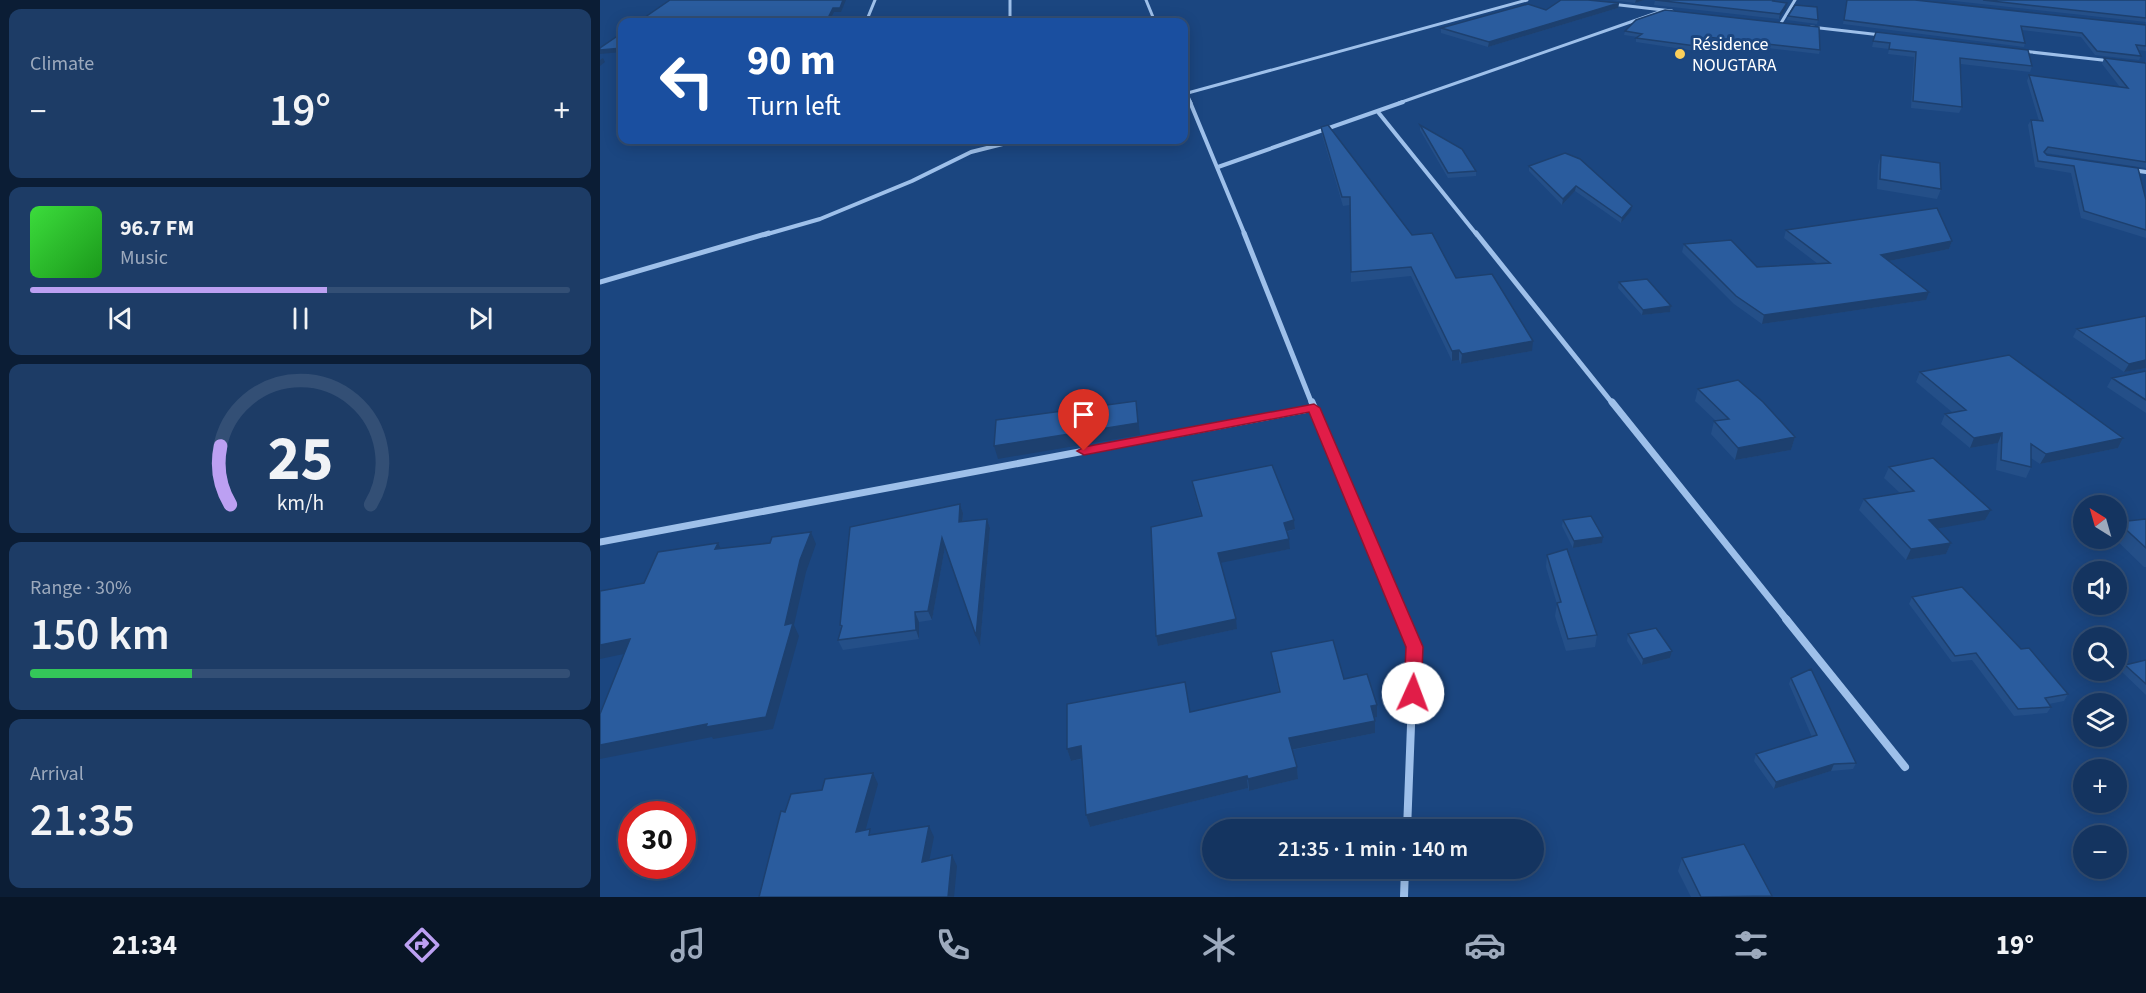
<!DOCTYPE html>
<meta charset="utf-8">
<style>
:root{--surface:#143460;--page:#1d3c66;--text:#f1f3f6;--muted:#9daabd;--line:#334f75;--accent:#bca0f2}
body{margin:0;font-family:"Source Sans 3",sans-serif;background:var(--page);color:var(--text);height:100vh;display:flex;flex-direction:column;font-size:22px;white-space:nowrap}
*{box-sizing:border-box;margin:0}
p{font-size:20px;color:var(--muted)}
.icon{flex:none;width:33px;height:33px;fill:none;stroke:currentColor;stroke-width:2;stroke-linecap:round;stroke-linejoin:round}
.map{position:relative;flex:1;overflow:hidden}
.panel{display:flex;flex-direction:column;gap:9px;padding:9px;background:#0b1d35;width:600px}
.panel>*{flex:none}
.hud{position:absolute;left:18px;top:18px;width:570px;height:126px;border-radius:12px;box-shadow:0 3px 15px #0003,0 0 0 2px var(--line);background:#1a4fa0;color:#fff;overflow:hidden}
.needle{width:39px;rotate:323deg}
.controls{position:absolute;left:1473px;top:495px;display:grid;gap:12px}
.controls a{display:grid;place-items:center;width:54px;height:54px;border-radius:50%;background:var(--surface);box-shadow:0 3px 15px #0003,0 0 0 2px var(--line);font-size:30px}
.speed{position:absolute;left:18px;top:801px;display:flex;gap:12px;font-size:30px;font-weight:700;text-align:center}
.speed>*{display:grid;place-content:center;width:78px;height:78px;border-radius:50%;background:var(--surface);box-shadow:0 3px 15px #0003,0 0 0 2px var(--line);line-height:1}
.speed .limit{border:9px solid #d22;background:#fff;color:#111}
.pin{position:absolute;display:grid;place-items:center;width:51px;height:51px;color:#fff;margin:-62px -26px;border-radius:50% 50% 50% 0;rotate:-45deg;box-shadow:0 0 6px #0007}
.pin .icon{rotate:45deg}
.me{position:absolute;width:66px;margin:-33px;rotate:2deg;stroke-linejoin:round;filter:drop-shadow(0 0 4px #0008)}
.turn{display:flex;align-items:center;gap:21px;height:126px;padding:0 30px;font-size:27px}
.turn .icon{width:78px;height:78px;stroke-width:2.5}
.turn b{display:block;font-size:42px;line-height:51px}
.big{font-size:45px;font-weight:600;line-height:1.1}
.panel .card{flex:1;display:flex;flex-direction:column;justify-content:center;gap:9px;min-width:0;padding:0 21px;border-radius:12px;background:var(--page)}
.panel .dial{align-items:center;gap:0}
.dial svg{height:156px;overflow:visible;fill:none;stroke:var(--line);stroke-width:7;stroke-linecap:round;text-anchor:middle}
.dial text{fill:var(--text);stroke:none}
.song{display:flex;align-items:center;gap:18px}
.cover{width:72px;height:72px;border-radius:9px;background:linear-gradient(135deg,hsl(120 70% 55%),hsl(120 70% 35%))}
.played{height:6px;border-radius:3px;background:linear-gradient(90deg,var(--accent) 55%,var(--line) 55%)}
.keys{display:flex;justify-content:space-around;direction:ltr}
.heat{display:flex;justify-content:space-between;align-items:center;font-size:33px;direction:ltr}
.charge{height:9px;border-radius:4px;background:linear-gradient(90deg,#34c759 30%,var(--line) 0)}
.trip{position:absolute;left:602px;top:819px;width:342px;height:60px;border-radius:30px;background:var(--surface);box-shadow:0 3px 15px #0003,0 0 0 2px var(--line);font-weight:600;line-height:60px;text-align:center}
.dock{display:flex;height:96px;justify-content:space-around;align-items:center;background:#081526;color:var(--muted)}
.dock .icon{width:42px;height:42px}
.dock .selected{color:var(--accent)}
.dock b{font-size:27px;color:var(--text)}
main{display:flex;flex:1;min-height:0}
.map>svg:first-child{display:block}
.lines{fill:none;stroke-linecap:round;stroke-linejoin:round}
.street-far4{stroke:#9ec0ea;stroke-width:3}
.street-far3{stroke:#9ec0ea;stroke-width:4}
.street-far2{stroke:#9ec0ea;stroke-width:5}
.street-far1{stroke:#9ec0ea;stroke-width:7}
.street{stroke:#9ec0ea;stroke-width:8}
.wall{fill:#244f88}
.shaded-wall{fill:#1d406f}
.building{fill:#2a5c9e;stroke:#1d406f;stroke-width:1.5}
.route{fill:#e11d48;stroke:#92132f;stroke-width:1.5}
.poi-dot{fill:#fbcf5b;stroke:#1b4680;stroke-width:2}
.labels{text-anchor:middle;dominant-baseline:central;stroke-width:6;stroke-linejoin:round;paint-order:stroke}
.far-poi-label{font-size:18px;fill:#fff;stroke:#1b4680;text-anchor:start}
</style>
<main>
<section class="panel">
<div class="card"><p>Climate</p>
<div class="heat"><a>−</a><b class="big">19°</b><a>+</a></div>
</div>
<div class="card">
<div class="song"><i class="cover"></i><div><b>96.7 FM</b><p>Music</p></div></div>
<div class="played"></div>
<div class="keys"><svg class="icon" aria-label="previous" viewBox="0 0 24 24"><path d="M18 5L8 12l10 7zM5 5v14"/></svg><svg class="icon" aria-label="pause" viewBox="0 0 24 24"><path d="M8 5v14M16 5v14"/></svg><svg class="icon" aria-label="next" viewBox="0 0 24 24"><path d="M6 5l10 7-10 7zM19 5v14"/></svg></div>
</div>
<div class="card dial"><svg viewBox="0 0 100 80">
<path d="M14 69A42 42 0 1 1 86 69"/>
<path d="M14 69A42 42 0 0 1 9 39" stroke="#bca0f2"/>
<text x="50" y="56" font-size="32" font-weight="700">25</text>
<text x="50" y="72" font-size="11">km/h</text>
</svg></div>
<div class="card"><p>Range · 30%</p><b class="big">150 km</b><div class="charge"></div></div>
<div class="card"><p>Arrival</p><b class="big">21:35</b></div>
</section>
<div class="map">
<svg width="1546" height="897" viewBox="0 0 1546 897">
<rect width="100%" height="100%" fill="#1b4680"/>
<g class="lines">
<path class="street-far4" d="M410,0V22
M546,0L555,22
M1011,4L1072,11
M266,22L275,0
M1181,23L1195,0
M1211,27L1281,35
M1422,51L1511,61
M584,88L591,103
M584,94L927,0
M799,103L1062,11"/>
<path class="street-far3" d="M590,102L645,235
M778,112L877,235
M618,167L803,102
M1532,170L1546,172
M164,235L220,219L312,181L371,152L419,140"/>
<path class="street-far2" d="M644,233L712,404
M876,233L1013,404
M0,282L169,233"/>
<path class="street-far1" d="M712,402L803,620
M1012,402L1187,620
M0,542L714,408"/>
<path class="street" d="M802,619L814,647L807,830
M1186,619L1305,767
M804,897L805,868"/>
</g>
<path class="wall" d="M1011,0H1044L1035,3Z
M1055,0L1175,1L1187,3L1186,8L1179,19L1054,5Z
M1247,0L1546,25V51L1538,50L1541,56L1539,60L1495,55L1481,37L1422,30L1425,43L1424,47L1243,24Z
M1345,0H1546V22Z
M1019,3L1018,8L888,47L841,33V28L946,10Z
M1188,16L1218,20L1217,24L1187,20Z
M1219,27L1220,50L1219,54L1106,41L1102,52L1036,42V38L1038,37L1024,35L1025,31Z
M1276,32L1432,66L1430,72L1361,64L1362,107L1359,113L1311,108L1314,57L1288,54L1289,49L1272,47Z
M1504,58L1546,64V168L1445,153L1447,155L1538,168L1546,200V238L1481,218L1471,173L1435,167L1428,125L1431,120L1439,121L1427,81L1429,75L1520,87L1502,64Z
M820,125L876,171V176L848,178L820,130Z
M721,127L812,235L932,351L861,364L859,360L852,361L811,276L751,282L750,205L743,206L722,135Z
M965,153L1031,211L1021,223L975,191L962,205L929,171V166Z
M1281,155L1341,189L1337,199L1277,189L1278,165Z
M1186,230L1352,241L1349,249L1289,261L1326,300L1162,324L1134,304L1082,252L1084,244L1157,267L1218,264L1184,238Z
M1019,282L1071,306L1070,312L1042,315L1018,288Z
M1477,329L1546,368L1524,372L1473,337Z
M1546,371V413L1507,387L1512,378Z
M1320,372L1523,438L1518,448L1440,464L1431,458V467L1426,478L1396,470L1398,443L1370,448L1341,424L1345,414L1352,412L1316,382Z
M1098,389L1195,437L1191,450L1135,460L1111,434L1114,421H1116L1095,401Z
M1289,467L1391,510L1385,520L1337,528L1351,543L1346,554L1306,560L1259,510L1264,499L1300,493L1284,478Z
M592,481L694,520L695,529L687,532L690,549L621,562L637,629L558,646L556,636L601,517L594,491Z
M360,504L363,513V522L387,519L390,528L380,646L345,547L332,620L319,622V639L243,650L238,640L241,629L240,625Z
M1546,519V567H1544L1514,538H1516V526L1518,522Z
M963,520L1002,543L973,548L962,526Z
M947,555L997,635L995,647L966,651L955,616L957,604L946,567Z
M1312,597L1421,649L1468,694L1464,701L1449,704L1451,707L1447,713L1414,716L1372,660L1352,662L1309,604Z
M1028,634L1072,651L1070,658L1042,665L1027,641Z
M671,652L744,679L777,705V717H774L775,721V733L692,750L697,767L698,779L649,791L648,788L490,827L486,815L482,759L471,761L467,749L590,712L679,693L673,664Z
M1546,660V695L1521,671L1525,665Z
M1191,678L1256,763L1253,769L1231,771L1174,789L1154,761L1156,754L1212,737L1189,684Z
M1082,858L1171,897H1091L1078,871Z"/>
<path class="shaded-wall" d="M243,0H246L241,12H234L229,22H226L233,8Z
M1036,0H1044L1035,3Z
M1019,3L1018,8L888,47L889,42Z
M1187,3L1186,8L1179,19L1180,14Z
M22,48V52L0,54V50Z
M3,58L5,62L0,66V60Z
M976,186L975,191L962,205L963,199Z
M1032,206L1031,211L1021,223L1022,218Z
M1352,241L1349,249L1279,263L1281,255Z
M1329,292L1326,300L1162,324L1164,315Z
M1071,306L1070,312L1042,315L1043,310Z
M933,341L932,351L861,364L862,354Z
M859,350V360L852,361V351Z
M1546,360V368L1524,372L1529,364Z
M536,401L540,435L398,459L394,446Z
M1402,433L1398,443L1370,448L1374,438Z
M1195,437L1191,450L1135,460L1138,448Z
M1523,438L1518,448L1440,464L1446,454Z
M360,504L363,513L362,531L359,522Z
M1391,510L1385,520L1324,531L1329,520Z
M387,519L390,528L380,646L376,636Z
M694,520L695,529L684,532V523Z
M211,532L216,544L206,572L194,625L199,636L173,729L113,739L112,737L0,759V745L185,625L200,560Z
M1003,537L1002,543L973,548L974,541Z
M342,538L345,547L332,620L328,611Z
M689,539L690,549L620,563L618,553Z
M118,543L124,555L115,549Z
M1351,543L1346,554L1306,560L1311,549Z
M315,612L319,622V639L316,630Z
M636,619L637,629L558,646L556,636Z
M30,639L38,651L0,659V645Z
M1072,651L1070,658L1042,665L1043,659Z
M777,705V717L771,718V706Z
M775,721V733L690,750L689,738Z
M481,746L484,758L471,761L467,749Z
M1234,764L1231,771L1174,789L1176,782Z
M697,767L698,779L649,791L648,779Z
M273,773L278,784L262,843L256,832Z
M647,776L648,788L490,827L486,815Z
M329,826L334,837L327,872L322,862Z
M352,855L357,866L354,897H348Z"/>
<path class="building" d="M70,0H243L240,8H233L226,22H38Z
M961,0H988L1019,3L889,42L841,28L928,4L946,10Z
M1055,0H1174L1173,1L1187,3L1180,14Z
M1247,0H1315L1546,25V46L1536,45L1541,56L1497,51L1482,33L1421,26L1425,43L1244,20Z
M1383,0H1546V18Z
M1195,5L1217,7L1218,20L1188,16Z
M1065,10L1219,27L1220,50L1107,37L1103,47L1036,38L1042,34L1025,31L1036,20Z
M1276,32L1428,50L1432,66L1360,58L1362,107L1313,101L1316,52L1289,49L1290,43L1273,41Z
M22,33V48L0,50V48Z
M1504,58L1545,63L1546,64V162L1448,147L1444,152L1447,155L1538,168L1546,200V230L1484,211L1474,166L1438,161L1431,120L1443,121L1429,75L1528,88Z
M728,125L812,235L832,233L856,278L892,274L933,341L862,354L859,350L852,351L811,267L751,272L750,197H742L721,127Z
M820,125L862,149L876,171L848,173Z
M965,153L980,159L1032,206L1022,218L976,186L963,199L929,166Z
M1281,155L1340,163L1341,189L1280,179Z
M1337,208L1352,241L1281,255L1329,292L1164,315L1136,296L1084,244L1131,240L1157,267L1230,263L1186,230Z
M1047,279L1071,306L1043,310L1019,282Z
M1546,316V360L1529,364L1477,329Z
M1409,355L1523,438L1446,454L1431,444V467L1401,460L1402,433L1374,438L1345,414L1366,410L1320,372Z
M1546,371V400L1512,378Z
M1138,380L1163,402L1195,437L1138,448L1114,421L1129,419L1098,389Z
M536,401L538,423L394,446L396,420Z
M1333,458L1391,510L1329,520L1351,543L1311,549L1264,499L1314,491L1289,467Z
M672,465L694,520L684,523L689,539L618,553L636,619L556,636L551,527L602,516L592,481Z
M360,504L359,522L387,519L376,636L342,538L328,611L315,612L316,630L238,640L242,626L240,625L250,527Z
M991,516L1003,537L974,541L963,520Z
M1546,519V548L1518,522Z
M211,532L200,560L185,625L193,623L166,717L106,727L107,724L0,745V714L30,639L0,645V591L44,583L58,552L118,543L115,549L170,543L172,537Z
M967,549L997,635L968,639L957,603L961,602L947,555Z
M1362,587L1421,649L1429,648L1468,694L1445,698L1451,707L1418,709L1376,653L1355,656L1312,597Z
M1056,628L1072,651L1043,659L1028,634Z
M733,640L744,679L767,674L777,705L771,706L775,721L689,738L697,767L648,779L647,776L486,815L481,746L467,749V704L585,682L590,712L680,692L671,652Z
M1546,660V684L1525,665Z
M1211,669L1256,763L1234,764L1176,782L1156,754L1217,735L1191,678Z
M273,773L256,832L270,829L269,835L329,826L322,862L352,855L348,897H159L181,811L185,812L191,794L222,790L225,779Z
M1144,844L1172,896L1101,897L1082,858Z"/>
<path class="route" d="M714,404L720,408L823,647L821,693L819,698H806L804,693L806,647L709,412L484,455L477,451L484,447Z"/>
<circle class="poi-dot" cx="1080" cy="54" r="6"/>
<g class="labels">
<g class="far-poi-label">
<text x="1092" y="44">Résidence<tspan x="1092" dy="21">NOUGTARA</tspan></text>
</g>
</g>
</svg>
<div class="controls">
<a><svg class="needle" viewBox="-14 -14 28 28"><path d="M0-13l5 13h-10z" fill="#e53935"/><path d="M0 13l5-13h-10z" fill="#9daabd"/></svg></a>
<a><svg class="icon" aria-label="sound" viewBox="0 0 24 24"><path d="M4 9h4l5-4v14l-5-4H4zM17 9q2 3 0 6"/></svg></a>
<a><svg class="icon" aria-label="search" viewBox="0 0 24 24"><circle cx="10" cy="10" r="6"/><path d="M15 15l6 6"/></svg></a>
<a><svg class="icon" aria-label="layers" viewBox="0 0 24 24"><path d="M12 4l9 5-9 5-9-5zM3 14l9 5 9-5"/></svg></a>
<a>+</a>
<a>−</a>
</div>
<div class="speed"><div class="limit">30</div></div>
<div class="pin" style="left:484px;top:451px;background:#d93025"><svg class="icon" aria-label="arrive" viewBox="0 0 24 24"><path d="M6 21V4h12l-3 4 3 4H6"/></svg></div>
<svg class="me" style="left:813px;top:693px" viewBox="-20 -20 40 40"><circle r="19" fill="#fff"/><path d="M0-13L10 11 0 6-10 11z" fill="#e11d48"/></svg>
<div class="trip">21:35 · 1 min · 140 m</div>
<div class="hud">
<div class="turn"><svg class="icon" aria-label="left" viewBox="0 0 24 24"><path d="M17 20v-9H6M10 6l-5 5 5 5"/></svg><div><b>90 m</b>Turn left</div></div>
</div>
</div>
</main>
<nav class="dock">
<b>21:34</b>
<svg class="icon selected" aria-label="directions" viewBox="0 0 24 24"><path d="M12 3l9 9-9 9-9-9zM9 14v-3h6M13 9l2 2-2 2"/></svg>
<svg class="icon" aria-label="music" viewBox="0 0 24 24"><path d="M9 18V5l10-2v13"/><circle cx="6" cy="18" r="3"/><circle cx="16" cy="16" r="3"/></svg>
<svg class="icon" aria-label="phone" viewBox="0 0 24 24"><path d="M5 4h4l2 5-3 2q2 4 5 5l2-3 5 2v4C11 20 4 13 5 4z"/></svg>
<svg class="icon" aria-label="climate" viewBox="0 0 24 24"><path d="M12 3v18M4 7l16 10M4 17L20 7"/></svg>
<svg class="icon" aria-label="car" viewBox="0 0 24 24"><path d="M5 17H2v-5l4-1 3-4h7l3 4 3 1v5h-3M9 17h6M6 11h13"/><circle cx="7" cy="17" r="2"/><circle cx="17" cy="17" r="2"/></svg>
<svg class="icon" aria-label="filters" viewBox="0 0 24 24"><path d="M4 7h16M4 17h16"/><circle cx="9" cy="7" r="2"/><circle cx="15" cy="17" r="2"/></svg>
<b>19°</b>
</nav>
